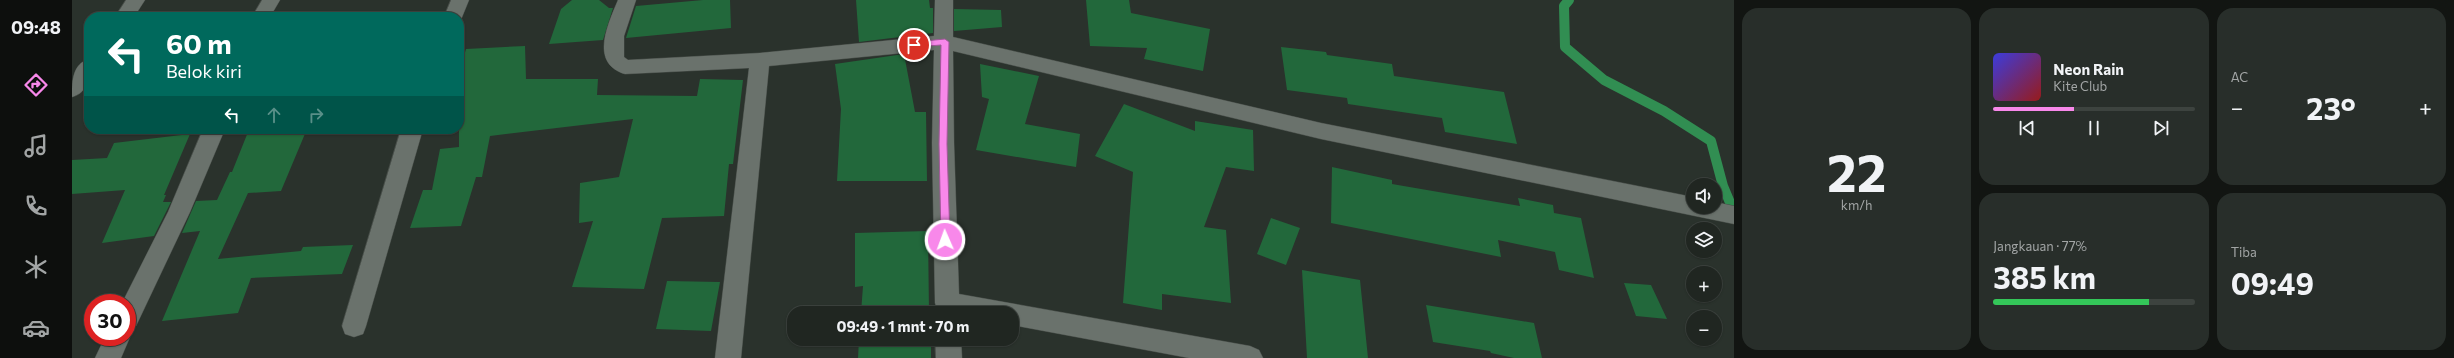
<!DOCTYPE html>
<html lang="id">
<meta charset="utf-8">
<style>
:root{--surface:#202621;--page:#282e2a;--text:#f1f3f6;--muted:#a2a5a5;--line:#3d433f;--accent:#f888ea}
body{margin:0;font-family:Commissioner,sans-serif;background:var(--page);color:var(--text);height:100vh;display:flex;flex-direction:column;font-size:15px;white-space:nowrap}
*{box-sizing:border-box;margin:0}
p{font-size:13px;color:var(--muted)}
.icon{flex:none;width:22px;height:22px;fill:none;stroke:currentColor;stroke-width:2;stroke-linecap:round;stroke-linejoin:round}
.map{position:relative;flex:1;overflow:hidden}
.details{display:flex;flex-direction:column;gap:8px;padding:8px;background:#121512;width:720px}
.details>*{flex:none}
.hud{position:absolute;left:12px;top:12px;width:380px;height:122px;border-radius:16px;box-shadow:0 1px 3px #0004,0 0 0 1px var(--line);background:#00695c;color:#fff;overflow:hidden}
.buttons{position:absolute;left:1614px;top:178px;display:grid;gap:8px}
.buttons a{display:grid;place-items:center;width:36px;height:36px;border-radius:50%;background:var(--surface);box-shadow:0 1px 3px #0004,0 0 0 1px var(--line);font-size:20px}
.speed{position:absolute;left:12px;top:294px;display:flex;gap:8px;font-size:20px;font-weight:700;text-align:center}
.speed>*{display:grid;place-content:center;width:52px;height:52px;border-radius:50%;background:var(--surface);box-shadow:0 1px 3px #0004,0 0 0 1px var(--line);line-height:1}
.speed .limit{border:6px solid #d22;background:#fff;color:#111}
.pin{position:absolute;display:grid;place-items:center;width:34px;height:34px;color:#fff;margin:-17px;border:2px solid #fff;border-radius:50%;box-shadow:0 1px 4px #0007}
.me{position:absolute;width:44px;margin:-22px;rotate:358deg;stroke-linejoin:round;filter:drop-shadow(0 0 3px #0008)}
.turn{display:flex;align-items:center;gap:14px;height:84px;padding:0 16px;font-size:18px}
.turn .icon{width:52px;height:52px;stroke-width:2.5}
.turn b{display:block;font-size:28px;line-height:34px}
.lanes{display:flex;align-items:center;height:38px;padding:0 16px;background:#0003;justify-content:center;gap:20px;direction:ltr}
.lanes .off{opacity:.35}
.big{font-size:30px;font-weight:700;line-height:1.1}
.details .tile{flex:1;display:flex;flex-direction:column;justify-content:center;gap:6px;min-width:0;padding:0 14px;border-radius:16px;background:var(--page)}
.details .dial{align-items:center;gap:0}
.dial b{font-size:52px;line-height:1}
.song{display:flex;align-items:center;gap:12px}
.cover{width:48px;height:48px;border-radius:6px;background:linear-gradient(135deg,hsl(240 70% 55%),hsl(0 70% 35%))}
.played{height:4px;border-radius:2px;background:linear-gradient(90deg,var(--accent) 40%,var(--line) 40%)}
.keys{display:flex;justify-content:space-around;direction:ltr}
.heat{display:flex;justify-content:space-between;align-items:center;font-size:22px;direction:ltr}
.charge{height:6px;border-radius:3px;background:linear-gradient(90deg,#34c759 77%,var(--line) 0)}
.details .tiles{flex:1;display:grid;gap:8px;grid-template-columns:repeat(3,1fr)}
.tile:first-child{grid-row:span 2}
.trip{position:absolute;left:715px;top:306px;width:232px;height:40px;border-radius:16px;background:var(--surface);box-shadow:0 1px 3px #0004,0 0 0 1px var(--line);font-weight:700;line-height:40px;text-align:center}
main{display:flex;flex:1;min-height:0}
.tab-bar{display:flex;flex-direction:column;width:72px;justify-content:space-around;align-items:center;background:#0d0f0d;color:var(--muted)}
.tab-bar .icon{width:28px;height:28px}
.tab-bar .current{color:var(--accent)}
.tab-bar b{font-size:18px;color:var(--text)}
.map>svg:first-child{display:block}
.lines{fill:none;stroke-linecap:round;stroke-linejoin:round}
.stream{stroke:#318e52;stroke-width:10}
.building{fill:#22683b}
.minor-casing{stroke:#474d48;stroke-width:1}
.minor{fill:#6a726c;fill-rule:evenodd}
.route{fill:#f888ea;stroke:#a15898}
</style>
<main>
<nav class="tab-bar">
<b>09:48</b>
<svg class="icon current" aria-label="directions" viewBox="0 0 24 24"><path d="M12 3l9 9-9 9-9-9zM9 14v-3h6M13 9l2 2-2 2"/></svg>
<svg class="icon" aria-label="music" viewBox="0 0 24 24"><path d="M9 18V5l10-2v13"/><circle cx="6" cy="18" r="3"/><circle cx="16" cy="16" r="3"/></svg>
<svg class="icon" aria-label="phone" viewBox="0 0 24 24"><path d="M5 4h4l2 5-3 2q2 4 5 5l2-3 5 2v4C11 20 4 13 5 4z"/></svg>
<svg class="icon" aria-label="climate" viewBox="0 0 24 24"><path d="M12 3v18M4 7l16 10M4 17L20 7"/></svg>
<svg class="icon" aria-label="car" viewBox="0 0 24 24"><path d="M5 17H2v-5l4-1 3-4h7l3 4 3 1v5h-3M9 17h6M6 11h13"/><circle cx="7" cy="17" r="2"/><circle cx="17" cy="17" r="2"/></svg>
</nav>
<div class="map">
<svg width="1662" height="358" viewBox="0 0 1662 358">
<rect width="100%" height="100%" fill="#2a322c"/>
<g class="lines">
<path class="stream" d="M1497,0L1492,6L1493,47L1532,80L1592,111L1639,141L1651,186L1662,212"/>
</g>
<path class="building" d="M500,0H527L537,8H541L531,40L477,44L489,9Z
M631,0H658L659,28L554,38L564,6Z
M784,0H857L858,8H861V33L787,42Z
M1014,0H1057L1059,13L1138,29L1131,71L1072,59L1075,48L1018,46Z
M882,9L929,10L930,27L882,31Z
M453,46L454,79H526L525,95L625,96L628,79L671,80L661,164H657L652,216L590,218L572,289L500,287L521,221L507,223L508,183L547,177L561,119L418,136L410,177H404L389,226L338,228L351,190H360L368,149L387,147V73L394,49Z
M1209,47L1254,52L1255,55L1320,64L1322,76L1432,92L1445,144L1373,132L1370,118L1276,104L1275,98L1215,90Z
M832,54L843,112H854L855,181H765L769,109L763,64Z
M908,64L967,76L953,124L1008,134L1004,167L904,150L917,99L910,97Z
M1052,104L1123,131V121L1181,130L1182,171L1154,167L1132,227L1154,230L1159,303L1090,294V310L1051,303L1061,172L1023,156Z
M208,129H235L209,191L176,193L146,259L229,251L231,247L281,245L270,274L179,278L166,313L90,321L128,231L110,233L124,201L145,200L158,172H160L176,132Z
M118,134L92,195H94L91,202H99L82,236L30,243L53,190L0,194V160L35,158L42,143Z
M1260,167L1320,180V184L1448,206L1446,198L1481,205L1482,213L1509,218L1522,278L1487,270L1483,252L1426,240L1429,257L1259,223Z
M1199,218L1228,228L1214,265L1185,254Z
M856,231L857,313H789L791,286L783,287V233Z
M1230,270L1288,280L1296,358H1235Z
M595,281L648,282L639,331L584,329Z
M1552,283L1579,285L1595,319L1564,316Z
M1354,305L1462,323L1470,358H1442L1419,353L1418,351L1361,342Z
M787,339H859V358H786Z"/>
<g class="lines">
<g class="minor-casing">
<path id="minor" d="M54,0H73L62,17H43Z
M190,0H208L198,17H180Z
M379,0H397L388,22L387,17H372Z
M546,0H564L552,36V57L556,60L688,53L862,36L863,0H881V37L1249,123L1621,197V207H1643V202L1662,206V224L1249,139L881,51L882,143L887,294L1178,346L1187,350L1191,358H1117L940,325V313H873L866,311L863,303L860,143L862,50L697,66L669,358H643L677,68L553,74C517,63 536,24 546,0Z
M17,59C17,75 18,92 0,97C0,82 0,64 17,59Z
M131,129H153L118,212L64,326L55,329V303H50L96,212Z
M329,129H351L294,326L291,334L282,337L273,334L270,326Z
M55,329L58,337L49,358H23L33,337H55Z
M863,339H889L890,358H864Z"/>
</g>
<use href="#minor" class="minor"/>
</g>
<path class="route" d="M873,39L877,42L875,144L878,240L873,244L869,240L867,144L869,45L842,47L838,45L842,42Z"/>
</svg>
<div class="buttons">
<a><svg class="icon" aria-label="sound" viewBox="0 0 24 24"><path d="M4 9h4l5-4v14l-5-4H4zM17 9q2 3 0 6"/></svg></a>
<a><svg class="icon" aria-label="layers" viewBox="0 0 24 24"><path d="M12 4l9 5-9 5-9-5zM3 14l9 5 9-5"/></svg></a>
<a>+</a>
<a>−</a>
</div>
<div class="speed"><div class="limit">30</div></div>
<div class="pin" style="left:842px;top:45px;background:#d93025"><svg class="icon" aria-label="arrive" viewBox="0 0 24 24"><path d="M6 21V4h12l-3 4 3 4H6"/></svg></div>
<svg class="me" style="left:873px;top:240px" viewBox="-20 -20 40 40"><circle r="17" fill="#f888ea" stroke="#fff" stroke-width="3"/><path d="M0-11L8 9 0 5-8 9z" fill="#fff"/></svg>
<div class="trip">09:49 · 1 mnt · 70 m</div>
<div class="hud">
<div class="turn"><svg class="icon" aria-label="left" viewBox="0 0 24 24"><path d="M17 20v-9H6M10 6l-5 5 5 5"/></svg><div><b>60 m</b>Belok kiri</div></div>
<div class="lanes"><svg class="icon" aria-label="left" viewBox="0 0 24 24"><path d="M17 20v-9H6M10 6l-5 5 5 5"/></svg><svg class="icon off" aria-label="ahead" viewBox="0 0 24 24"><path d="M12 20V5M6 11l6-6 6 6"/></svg><svg class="icon off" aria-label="right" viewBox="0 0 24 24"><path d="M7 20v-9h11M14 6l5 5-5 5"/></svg></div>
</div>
</div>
<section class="details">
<div class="tiles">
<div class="tile dial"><b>22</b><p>km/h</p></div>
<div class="tile">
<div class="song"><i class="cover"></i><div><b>Neon Rain</b><p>Kite Club</p></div></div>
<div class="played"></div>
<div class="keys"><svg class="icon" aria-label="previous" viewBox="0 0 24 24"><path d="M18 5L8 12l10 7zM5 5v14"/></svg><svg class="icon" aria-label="pause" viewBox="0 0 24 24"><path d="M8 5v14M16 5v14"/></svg><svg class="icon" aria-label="next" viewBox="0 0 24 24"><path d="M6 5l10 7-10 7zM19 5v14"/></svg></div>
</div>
<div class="tile"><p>AC</p>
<div class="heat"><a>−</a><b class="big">23°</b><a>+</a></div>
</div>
<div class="tile"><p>Jangkauan · 77%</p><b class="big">385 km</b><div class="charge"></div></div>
<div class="tile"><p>Tiba</p><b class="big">09:49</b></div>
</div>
</section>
</main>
